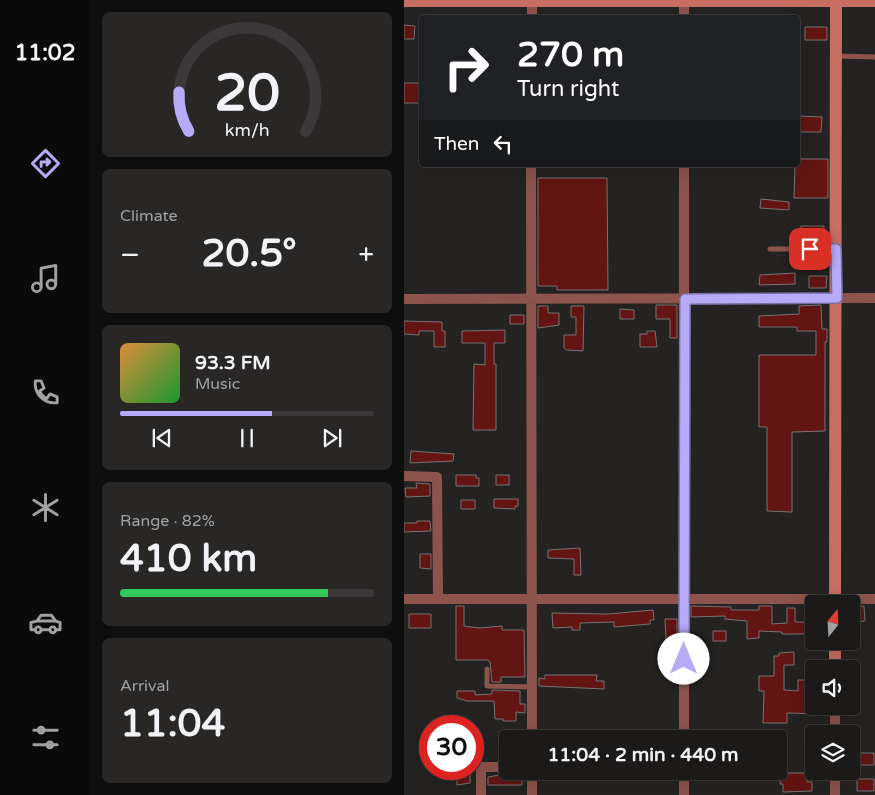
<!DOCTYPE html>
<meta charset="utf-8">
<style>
:root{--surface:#1c1a19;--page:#292726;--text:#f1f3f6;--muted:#a0a1a2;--line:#3a3838;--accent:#b7abf8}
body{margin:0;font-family:"Varela Round",sans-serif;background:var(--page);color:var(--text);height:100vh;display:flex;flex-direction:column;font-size:19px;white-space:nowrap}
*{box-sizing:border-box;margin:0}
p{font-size:16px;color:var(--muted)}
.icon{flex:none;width:28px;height:28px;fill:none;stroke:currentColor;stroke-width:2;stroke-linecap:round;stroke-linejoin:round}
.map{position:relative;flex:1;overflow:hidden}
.side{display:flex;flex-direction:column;gap:12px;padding:12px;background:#0f0e0e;width:314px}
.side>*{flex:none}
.banner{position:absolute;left:15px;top:15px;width:381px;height:152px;border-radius:5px;box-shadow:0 5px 20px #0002,0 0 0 1px var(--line);background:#202124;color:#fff;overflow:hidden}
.needle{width:32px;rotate:18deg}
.buttons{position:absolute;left:401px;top:595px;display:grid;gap:10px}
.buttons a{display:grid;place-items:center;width:55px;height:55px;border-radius:5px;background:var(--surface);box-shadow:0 5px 20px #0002,0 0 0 1px var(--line);font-size:25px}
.speed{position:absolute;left:15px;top:715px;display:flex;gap:10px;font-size:25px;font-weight:700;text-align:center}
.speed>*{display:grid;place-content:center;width:65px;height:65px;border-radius:50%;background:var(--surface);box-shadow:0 5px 20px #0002,0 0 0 1px var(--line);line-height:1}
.speed .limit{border:8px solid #d22;background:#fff;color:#111}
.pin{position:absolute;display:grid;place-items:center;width:42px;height:42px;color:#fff;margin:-21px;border-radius:10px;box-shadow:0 2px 8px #0006}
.me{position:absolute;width:55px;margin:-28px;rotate:0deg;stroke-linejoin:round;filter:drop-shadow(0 0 4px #0008)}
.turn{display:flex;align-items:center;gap:18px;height:105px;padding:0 15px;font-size:22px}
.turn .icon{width:65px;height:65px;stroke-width:2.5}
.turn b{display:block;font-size:35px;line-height:42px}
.then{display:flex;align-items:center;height:48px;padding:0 15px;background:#0003;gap:10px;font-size:19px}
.big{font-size:38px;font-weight:700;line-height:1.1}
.side .card{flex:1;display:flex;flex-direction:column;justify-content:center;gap:8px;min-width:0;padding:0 18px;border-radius:8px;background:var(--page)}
.side .dial{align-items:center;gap:0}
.dial svg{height:130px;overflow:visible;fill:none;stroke:var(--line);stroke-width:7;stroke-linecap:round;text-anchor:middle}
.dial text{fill:var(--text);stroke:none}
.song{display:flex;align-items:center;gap:15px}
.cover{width:60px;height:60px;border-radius:8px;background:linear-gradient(135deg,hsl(30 70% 55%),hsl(130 70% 35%))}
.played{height:5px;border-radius:2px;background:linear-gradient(90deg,var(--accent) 60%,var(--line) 60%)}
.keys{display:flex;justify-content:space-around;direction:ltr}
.heat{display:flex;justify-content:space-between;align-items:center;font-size:28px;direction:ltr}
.charge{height:8px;border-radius:4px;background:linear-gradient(90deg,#34c759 82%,var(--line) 0)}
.trip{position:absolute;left:95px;top:730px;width:288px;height:50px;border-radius:5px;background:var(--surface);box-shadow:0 5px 20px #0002,0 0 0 1px var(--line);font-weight:700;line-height:50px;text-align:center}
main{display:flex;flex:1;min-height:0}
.tab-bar{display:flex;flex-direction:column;width:90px;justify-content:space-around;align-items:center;background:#0b0a0a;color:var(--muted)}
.tab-bar .icon{width:35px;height:35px}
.tab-bar .selected{color:var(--accent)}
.tab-bar b{font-size:22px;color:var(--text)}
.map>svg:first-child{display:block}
.building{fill:#621512;stroke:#777373}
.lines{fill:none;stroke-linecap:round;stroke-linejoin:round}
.lane{stroke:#8c544d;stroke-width:5}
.street{stroke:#8c544d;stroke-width:10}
.secondary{stroke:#c76e63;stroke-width:12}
.route-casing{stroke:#776fa1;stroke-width:12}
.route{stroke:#b7abf8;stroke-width:9}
</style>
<main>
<nav class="tab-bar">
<b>11:02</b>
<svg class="icon selected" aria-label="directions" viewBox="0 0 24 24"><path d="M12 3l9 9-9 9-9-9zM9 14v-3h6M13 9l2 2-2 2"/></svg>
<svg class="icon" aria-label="music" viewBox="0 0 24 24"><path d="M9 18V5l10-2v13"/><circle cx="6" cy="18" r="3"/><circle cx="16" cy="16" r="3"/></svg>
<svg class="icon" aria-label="phone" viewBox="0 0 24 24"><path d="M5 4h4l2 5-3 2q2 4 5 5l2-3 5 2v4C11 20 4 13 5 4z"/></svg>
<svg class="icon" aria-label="climate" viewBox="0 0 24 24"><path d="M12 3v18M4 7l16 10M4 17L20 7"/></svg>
<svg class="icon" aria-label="car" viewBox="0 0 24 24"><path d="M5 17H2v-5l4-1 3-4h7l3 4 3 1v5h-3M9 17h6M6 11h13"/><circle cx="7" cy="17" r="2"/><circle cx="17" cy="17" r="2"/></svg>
<svg class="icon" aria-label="filters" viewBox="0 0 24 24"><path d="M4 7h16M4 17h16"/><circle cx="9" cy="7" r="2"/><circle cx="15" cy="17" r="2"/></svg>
</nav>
<section class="side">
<div class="card dial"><svg viewBox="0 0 100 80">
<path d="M14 69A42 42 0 1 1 86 69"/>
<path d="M14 69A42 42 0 0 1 8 45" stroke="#b7abf8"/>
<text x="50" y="56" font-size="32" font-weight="700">20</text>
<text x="50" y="72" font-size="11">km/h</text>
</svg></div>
<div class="card"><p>Climate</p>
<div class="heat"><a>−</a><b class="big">20.5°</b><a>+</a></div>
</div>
<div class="card">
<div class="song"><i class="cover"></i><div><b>93.3 FM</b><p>Music</p></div></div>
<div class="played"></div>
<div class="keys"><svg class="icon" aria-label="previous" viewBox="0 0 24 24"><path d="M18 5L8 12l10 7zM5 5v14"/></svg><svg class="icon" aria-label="pause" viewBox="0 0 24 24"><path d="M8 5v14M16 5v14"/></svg><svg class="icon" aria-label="next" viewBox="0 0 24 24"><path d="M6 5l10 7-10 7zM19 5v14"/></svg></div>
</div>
<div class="card"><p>Range · 82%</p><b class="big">410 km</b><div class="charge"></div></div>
<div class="card"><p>Arrival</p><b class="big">11:04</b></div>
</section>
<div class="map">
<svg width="472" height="795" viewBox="0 0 472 795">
<rect width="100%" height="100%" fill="#252321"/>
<path class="building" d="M0,25L11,26L10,39H0Z
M401,27H423V40H401Z
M0,83H18V103H0Z
M394,116L418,117L417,132H394Z
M394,159H424V198H390L391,165H394Z
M134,178H203L204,290H153V286H134Z
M357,199L385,202V210L356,208Z
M397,226H420V240L397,239Z
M391,273V284L355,285L356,275Z
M405,276H423L422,288H405Z
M252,305H273V338H266V319H252Z
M417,305L418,329H423V342H421V431L388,432V512L363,511V427H355V355H412V331H393V327H355V316L395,314V306Z
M134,306H144V313H155V325L134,328Z
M167,306H180L179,351L162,350L160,348V335H172V317H167Z
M216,309L230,310V319H216Z
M106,315H120V324H106Z
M0,321L38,322V331H41V347H30V331H15V335L0,334Z
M101,330V343H90V364H92V430H69L70,364L81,365V343H58V331Z
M243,331H251L253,347H236V334H243Z
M7,451L50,454L49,461L6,463Z
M52,475H72V478H75V486H52Z
M92,475H105V485H92Z
M12,483L26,484V496L2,497L1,488H13Z
M90,499H114V506H111V509L90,508Z
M57,500H71V509H57Z
M13,521H26L27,531L0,532V523H13Z
M176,548L177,575H170V559L144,558V550Z
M16,554H27V569L16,568Z
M52,606H60V626L76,628L98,626V630H120L121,677H97V682H88L86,662L84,660H52Z
M287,606L327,607V610H355V606H368V624L383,623V608H391V622H410V638H402V634H378V632L355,631V638L343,639V621L321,619V616L287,617Z
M460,606L461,621L451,622L450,607Z
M249,610L250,620H246V624L210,627V622L176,623V630H168V627L149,628L148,613L204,614Z
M5,614H27V628H5Z
M261,619H273V642H262Z
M309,631H322V641H309Z
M390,652V665H380V690L394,691V680H410V706H419V714L383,713V723H359L360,691H355V676H370V656H375V653Z
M141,675H193L192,681H200V689L135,686V678L141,679Z
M88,690L116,691V704H121V713L112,712V721H99V719H91L90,701H63L53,698V691H71V695L88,694Z
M452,753H470V765H455V762H452Z
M53,772L66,773V783L53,785Z
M107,773H118V785H84V777Z
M378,773H402L403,782H408V791L379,792V784H376Z
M453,779H470V791H453Z"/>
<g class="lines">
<path class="lane" d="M433,56L472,57
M366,249H431
M83,669V686L128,687"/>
<path class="street" d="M128,18V0
M280,18V0
M127,165L128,739
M0,299L472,298
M0,476L33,477L34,599
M0,599H472
M431,706V734
M280,739V165
M431,771V795
M77,795V767H104
M128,795V771
M280,795V771"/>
<path class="secondary" d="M0,1H472
M431,604L432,0
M431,641V669"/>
</g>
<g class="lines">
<g class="route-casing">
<path id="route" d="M280,659L281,299L433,298L432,249H406"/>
</g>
<use href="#route" class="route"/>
</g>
</svg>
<div class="buttons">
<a><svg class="needle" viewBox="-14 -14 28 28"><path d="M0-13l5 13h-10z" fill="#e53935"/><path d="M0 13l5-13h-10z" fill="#a0a1a2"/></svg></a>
<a><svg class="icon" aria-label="sound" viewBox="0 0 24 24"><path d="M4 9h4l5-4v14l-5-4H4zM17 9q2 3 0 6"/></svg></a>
<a><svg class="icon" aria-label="layers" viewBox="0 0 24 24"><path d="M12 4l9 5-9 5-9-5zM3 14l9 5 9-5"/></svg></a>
</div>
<div class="speed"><div class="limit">30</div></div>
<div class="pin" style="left:406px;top:249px;background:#d93025"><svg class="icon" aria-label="arrive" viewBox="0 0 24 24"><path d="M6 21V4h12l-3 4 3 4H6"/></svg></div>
<svg class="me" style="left:280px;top:659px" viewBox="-20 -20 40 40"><circle r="19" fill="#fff"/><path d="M0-13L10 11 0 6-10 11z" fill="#b7abf8"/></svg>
<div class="trip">11:04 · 2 min · 440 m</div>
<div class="banner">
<div class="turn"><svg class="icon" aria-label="right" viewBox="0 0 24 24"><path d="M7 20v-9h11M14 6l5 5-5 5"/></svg><div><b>270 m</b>Turn right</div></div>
<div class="then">Then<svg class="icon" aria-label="left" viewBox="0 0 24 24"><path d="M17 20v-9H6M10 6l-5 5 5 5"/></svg></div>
</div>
</div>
</main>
